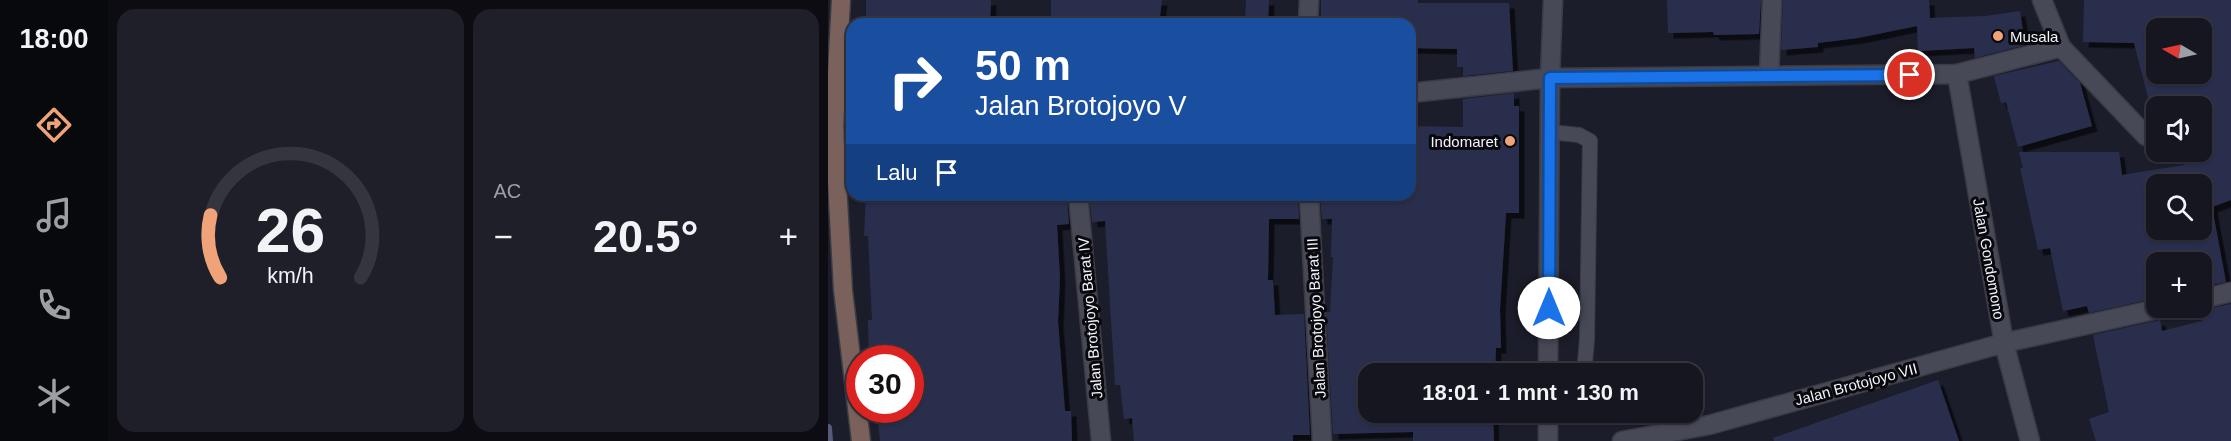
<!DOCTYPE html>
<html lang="id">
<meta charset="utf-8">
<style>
:root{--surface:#151620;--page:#1e1f29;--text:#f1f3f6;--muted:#9d9fa5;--line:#34353e;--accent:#f0a378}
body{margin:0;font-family:Helvetica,sans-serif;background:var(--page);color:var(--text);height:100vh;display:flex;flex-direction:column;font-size:22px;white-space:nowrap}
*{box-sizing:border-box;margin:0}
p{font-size:20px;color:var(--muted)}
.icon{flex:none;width:33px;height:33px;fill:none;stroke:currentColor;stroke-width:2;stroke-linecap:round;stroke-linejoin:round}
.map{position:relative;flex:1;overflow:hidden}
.side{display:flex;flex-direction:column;gap:9px;padding:9px;background:#0c0c12;width:720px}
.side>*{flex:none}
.guide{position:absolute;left:18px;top:18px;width:570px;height:183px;border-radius:18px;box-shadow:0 2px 4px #0004,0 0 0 2px var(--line);background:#1a4fa0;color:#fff;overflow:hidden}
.needle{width:39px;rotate:279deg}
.tools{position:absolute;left:1318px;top:18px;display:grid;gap:12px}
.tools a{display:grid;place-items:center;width:66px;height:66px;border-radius:12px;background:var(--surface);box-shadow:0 2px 4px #0004,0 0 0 2px var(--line);font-size:30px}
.speed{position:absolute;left:18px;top:345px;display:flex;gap:12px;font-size:30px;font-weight:700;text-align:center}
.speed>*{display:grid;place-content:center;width:78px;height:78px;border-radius:50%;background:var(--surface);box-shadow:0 2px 4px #0004,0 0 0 2px var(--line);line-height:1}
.speed .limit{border:9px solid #d22;background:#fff;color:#111}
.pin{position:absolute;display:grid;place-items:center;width:51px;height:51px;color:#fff;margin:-26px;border:3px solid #fff;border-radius:50%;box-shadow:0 2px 6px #0007}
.me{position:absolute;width:66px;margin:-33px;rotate:0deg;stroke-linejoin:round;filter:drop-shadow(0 0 4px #0008)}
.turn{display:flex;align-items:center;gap:21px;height:126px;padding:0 30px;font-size:27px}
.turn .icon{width:78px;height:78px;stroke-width:2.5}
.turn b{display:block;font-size:42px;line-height:51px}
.then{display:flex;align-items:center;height:57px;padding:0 30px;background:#0003;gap:12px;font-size:22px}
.big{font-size:45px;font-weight:600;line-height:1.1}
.side .widget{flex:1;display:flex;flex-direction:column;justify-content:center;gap:9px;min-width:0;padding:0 21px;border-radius:18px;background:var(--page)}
.side .dial{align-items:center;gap:0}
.dial svg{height:156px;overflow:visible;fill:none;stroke:var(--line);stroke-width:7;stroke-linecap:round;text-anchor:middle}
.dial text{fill:var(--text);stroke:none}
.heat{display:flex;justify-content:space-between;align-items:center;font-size:33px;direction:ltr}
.side .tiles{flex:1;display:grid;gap:9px;grid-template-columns:repeat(2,1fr)}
.trip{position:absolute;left:530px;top:363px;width:345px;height:60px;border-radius:18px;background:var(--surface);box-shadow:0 2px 4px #0004,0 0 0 2px var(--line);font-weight:600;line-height:60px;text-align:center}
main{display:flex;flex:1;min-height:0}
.dock{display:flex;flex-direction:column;width:108px;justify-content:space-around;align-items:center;background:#08090d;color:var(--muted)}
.dock .icon{width:42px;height:42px}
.dock .current{color:var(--accent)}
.dock b{font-size:27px;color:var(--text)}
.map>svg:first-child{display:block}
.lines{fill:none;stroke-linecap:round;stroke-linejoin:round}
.stream{stroke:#565a7c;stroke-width:8}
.building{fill:#2c2e4d;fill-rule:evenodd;filter:url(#shadow)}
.lane-casing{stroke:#3b3b45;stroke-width:16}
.street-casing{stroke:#3b3b45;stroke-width:21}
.secondary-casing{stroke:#3b3b45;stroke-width:21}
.lane{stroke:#474957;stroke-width:14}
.street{stroke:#474957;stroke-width:18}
.secondary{stroke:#7a615c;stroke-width:18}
.route-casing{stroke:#114b97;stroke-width:15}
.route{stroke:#1a73e8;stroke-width:10}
.poi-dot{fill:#f0a378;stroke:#08080d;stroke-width:2}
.labels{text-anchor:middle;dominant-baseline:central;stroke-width:6;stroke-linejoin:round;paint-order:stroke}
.poi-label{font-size:15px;fill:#f2f3fc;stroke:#08080d;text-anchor:start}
.street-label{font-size:15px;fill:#f2f3fc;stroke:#08080d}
</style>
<main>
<nav class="dock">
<b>18:00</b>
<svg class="icon current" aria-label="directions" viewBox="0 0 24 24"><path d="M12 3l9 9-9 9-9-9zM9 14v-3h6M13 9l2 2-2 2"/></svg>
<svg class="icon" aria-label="music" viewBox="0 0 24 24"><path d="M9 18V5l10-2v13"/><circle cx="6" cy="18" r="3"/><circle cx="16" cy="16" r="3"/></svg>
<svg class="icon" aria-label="phone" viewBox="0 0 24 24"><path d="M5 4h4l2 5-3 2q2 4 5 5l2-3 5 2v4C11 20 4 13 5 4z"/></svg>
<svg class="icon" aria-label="climate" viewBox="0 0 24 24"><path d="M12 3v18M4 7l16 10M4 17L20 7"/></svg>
</nav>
<section class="side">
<div class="tiles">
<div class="widget dial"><svg viewBox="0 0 100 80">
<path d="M14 69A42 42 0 1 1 86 69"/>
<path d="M14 69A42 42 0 0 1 9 37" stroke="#f0a378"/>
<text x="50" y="56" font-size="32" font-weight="700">26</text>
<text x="50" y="72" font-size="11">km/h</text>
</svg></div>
<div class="widget"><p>AC</p>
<div class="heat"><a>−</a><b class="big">20.5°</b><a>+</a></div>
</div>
</div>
</section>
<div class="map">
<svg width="1403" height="441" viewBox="0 0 1403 441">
<defs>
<filter id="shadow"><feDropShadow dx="5.5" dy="5.5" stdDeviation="0" flood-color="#0009"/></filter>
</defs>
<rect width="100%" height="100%" fill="#1c1d2a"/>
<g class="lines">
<path class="stream" d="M0,428L1,441"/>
</g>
<path class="building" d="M38,0H163L162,24H38Z
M223,0H334L331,24H223Z
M418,0H441L440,24H417Z
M493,0H590V3H681L685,71L635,76V67H629V49L582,48V24H493Z
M839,0H933L931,34L886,35L885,32L840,33Z
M955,0H1101L1102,18L1157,16L1192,11L1197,45L1147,58L1146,48L1090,51L1089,26L1030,38L990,43V47L953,50Z
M1256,0H1403V200L1384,207L1398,282L1374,287V262H1329V298L1261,313L1259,306L1235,311L1222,248L1210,250L1192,168H1195L1191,152H1291L1294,175L1356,165L1352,152H1374V106H1338V105L1323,109L1306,43L1255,42ZM1374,22V74H1329V28H1346ZM1329,184H1374V230H1329Z
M1231,61L1252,83L1264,126L1190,147L1178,102L1173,103L1166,76Z
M686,93V106H691V213H678L672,309L673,348H668L667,374H540V412H665L666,441H585V432L505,434L498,312H502L505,257H503L504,219H494L492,197H503V195H582V126L635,127V99Z
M38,195H239L241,224L229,225L232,278L230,321L237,411H243L244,441H52L49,410H82V358H41L40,320H44L40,236H36Z
M261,195L470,197L471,219H441L440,280H445L447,315L476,314L482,435H465V441H306L304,418L296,419L292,385H287L277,221L264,222Z
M1403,304V441H1268L1261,419L1281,412L1265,335L1332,320L1334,331L1374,321V310Z
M1110,380L1131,441H946L945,438Z"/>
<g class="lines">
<g class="lane-casing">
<path id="lane" d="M722,132L751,135L762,141L759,339L756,374
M720,418L747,412"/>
</g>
<g class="street-casing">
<path id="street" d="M1214,0L1233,47L1318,136
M480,24L481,0
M1129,74L1176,343L1202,441
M941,76L944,0
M582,93L722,78L1129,74L1233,47
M0,127L24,126
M250,195L273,441
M481,195L494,441
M1374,299L1403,292
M720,374L722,78L725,0
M720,441V412
M794,441L881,425L1176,343L1334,308"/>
</g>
<g class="secondary-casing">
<path id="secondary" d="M13,0L6,127L15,290L33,441"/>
</g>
<use href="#lane" class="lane"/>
<use href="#street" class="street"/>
<use href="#secondary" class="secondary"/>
</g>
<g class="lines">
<g class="route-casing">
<path id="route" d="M721,308L722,78L1082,75"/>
</g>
<use href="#route" class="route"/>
</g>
<g class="poi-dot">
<circle cx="1170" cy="36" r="6"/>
<circle cx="682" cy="141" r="6"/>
</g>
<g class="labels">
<g class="poi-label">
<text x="1182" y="36">Musala</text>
<text x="670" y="141" text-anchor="end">Indomaret</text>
</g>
<g class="street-label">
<text transform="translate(1161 259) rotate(80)">Jalan Gondomono</text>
<text transform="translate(262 318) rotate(-95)">Jalan Brotojoyo Barat IV</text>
<text transform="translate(488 318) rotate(-93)">Jalan Brotojoyo Barat III</text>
<text transform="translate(1028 384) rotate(-15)">Jalan Brotojoyo VII</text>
</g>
</g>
</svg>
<div class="tools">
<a><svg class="needle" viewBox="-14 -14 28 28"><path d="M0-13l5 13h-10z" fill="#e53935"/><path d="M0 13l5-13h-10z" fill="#9d9fa5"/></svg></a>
<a><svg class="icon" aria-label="sound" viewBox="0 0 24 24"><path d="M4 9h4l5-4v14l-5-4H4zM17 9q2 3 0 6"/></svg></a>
<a><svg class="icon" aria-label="search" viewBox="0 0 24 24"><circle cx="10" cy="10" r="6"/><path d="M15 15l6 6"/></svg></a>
<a>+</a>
</div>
<div class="speed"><div class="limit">30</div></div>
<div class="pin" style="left:1082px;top:75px;background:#d93025"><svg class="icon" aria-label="arrive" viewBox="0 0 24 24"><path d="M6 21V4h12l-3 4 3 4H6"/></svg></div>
<svg class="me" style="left:721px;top:308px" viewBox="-20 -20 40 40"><circle r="19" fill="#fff"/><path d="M0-13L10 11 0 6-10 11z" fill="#1a73e8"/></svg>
<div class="trip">18:01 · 1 mnt · 130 m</div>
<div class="guide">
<div class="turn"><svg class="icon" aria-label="right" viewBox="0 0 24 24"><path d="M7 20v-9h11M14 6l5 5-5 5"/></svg><div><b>50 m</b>Jalan Brotojoyo V</div></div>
<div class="then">Lalu<svg class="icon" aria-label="arrive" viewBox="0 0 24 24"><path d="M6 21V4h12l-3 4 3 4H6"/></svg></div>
</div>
</div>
</main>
